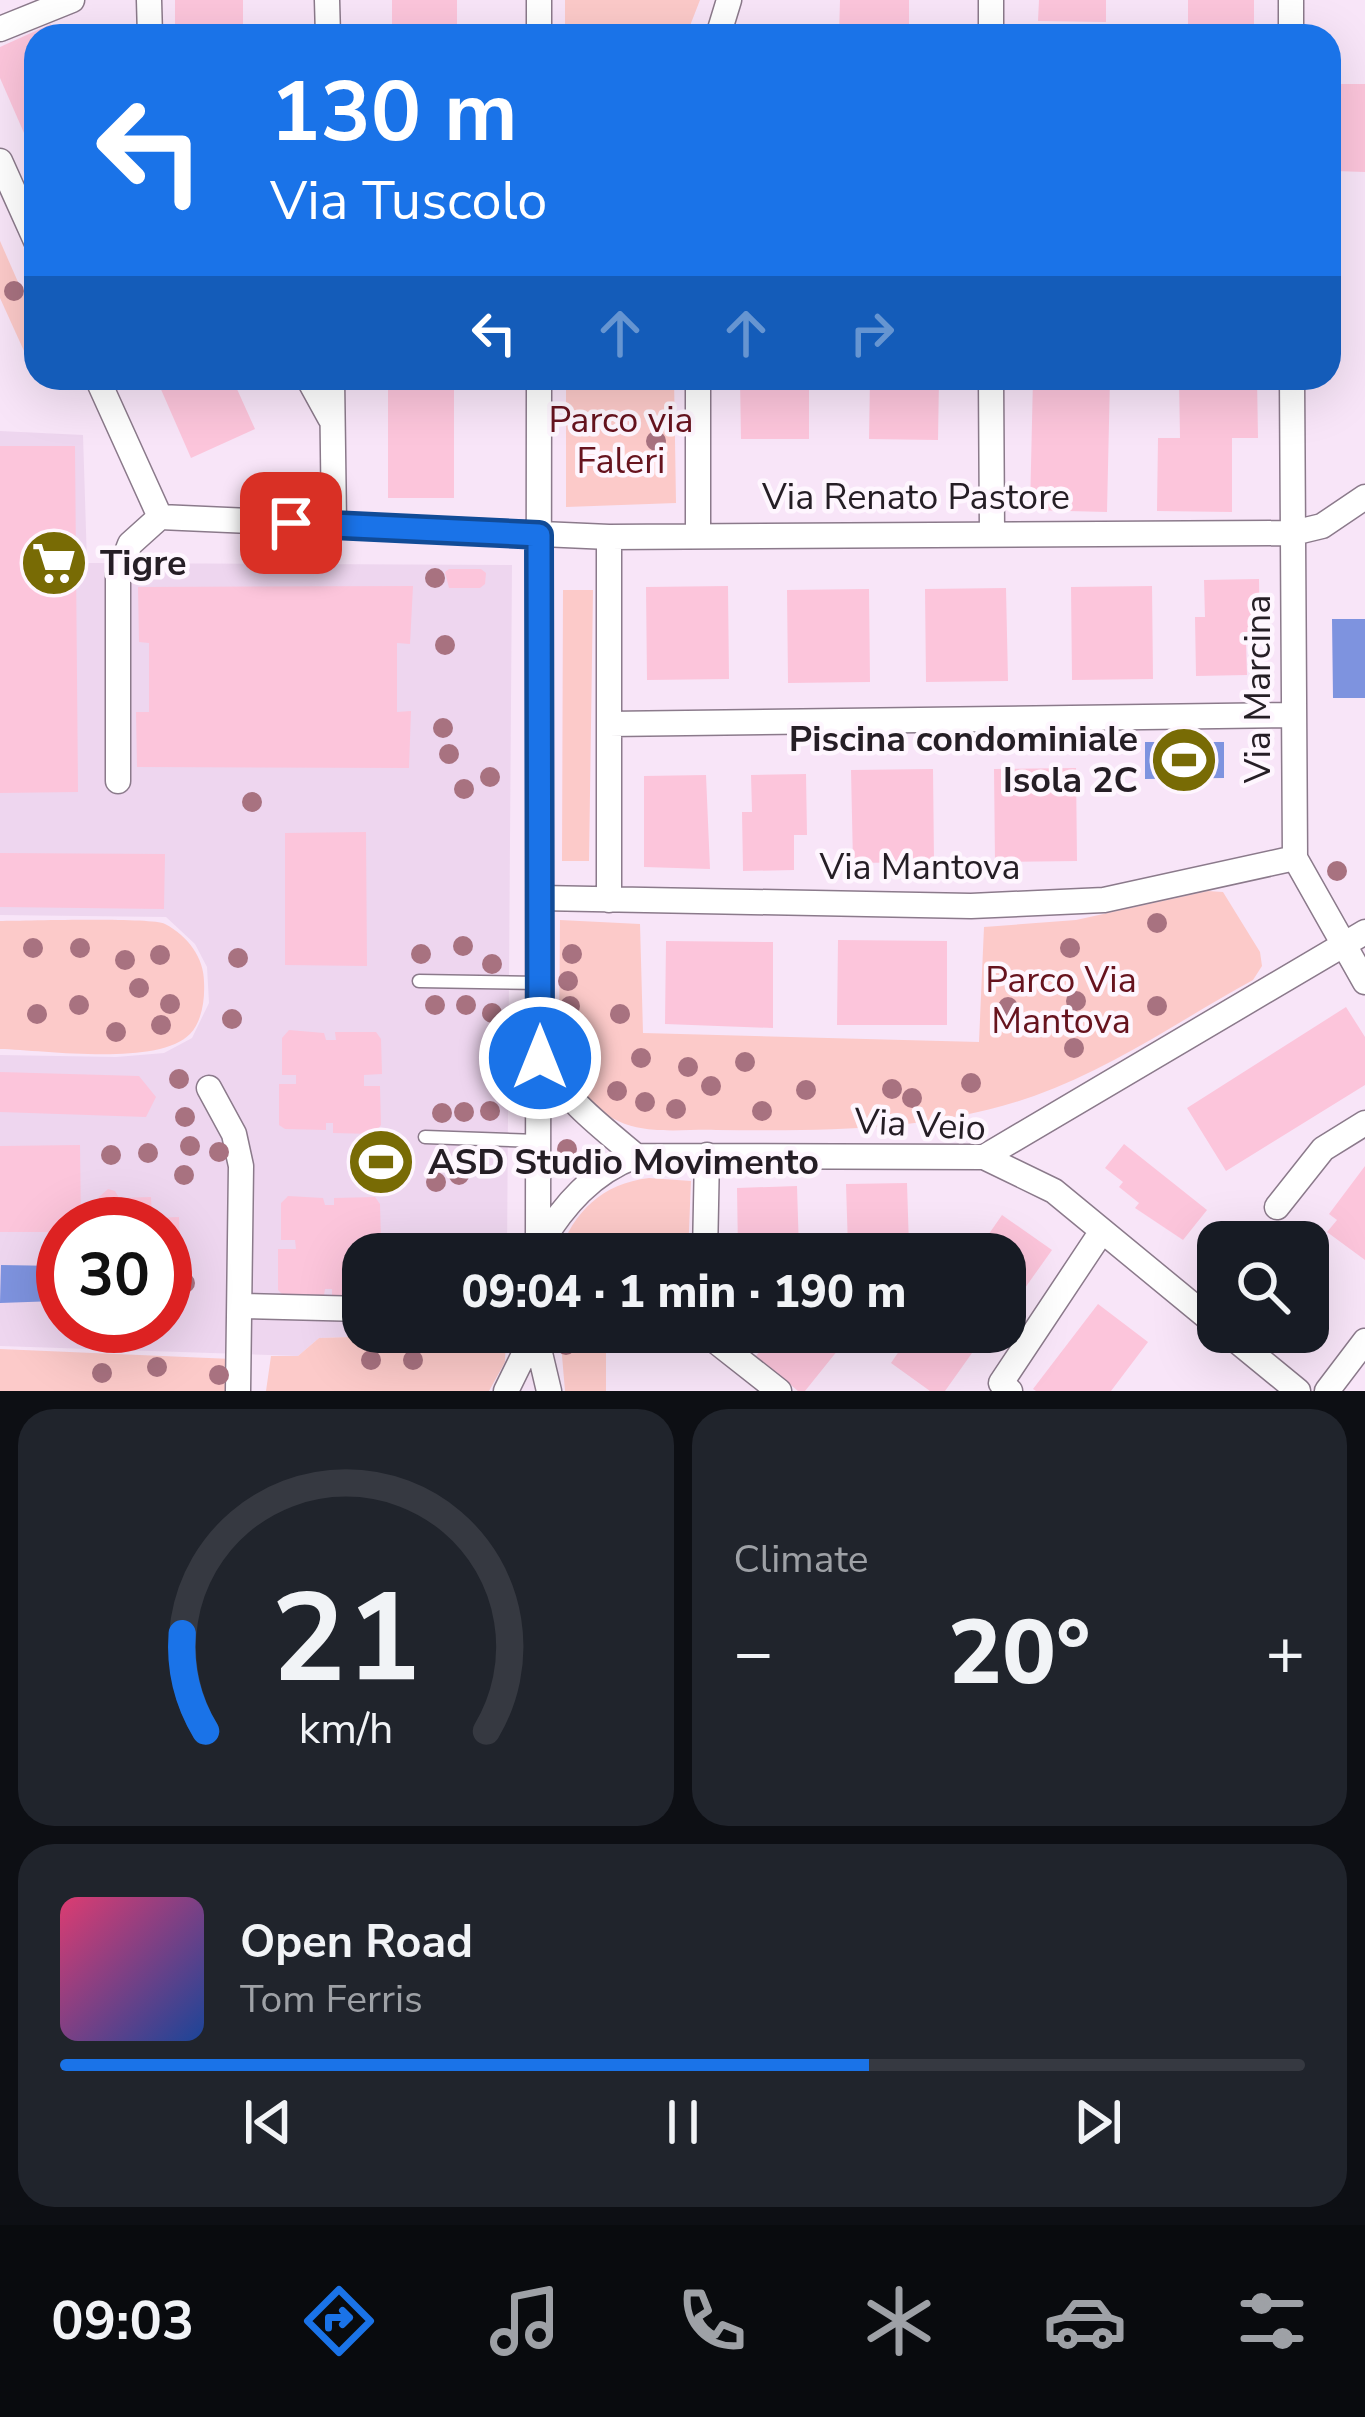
<!DOCTYPE html>
<meta charset="utf-8">
<style>
:root{--surface:#171b24;--page:#20242c;--text:#f1f3f6;--muted:#9ea1a6;--line:#363941;--accent:#1a73e8}
body{margin:0;font-family:"Nunito Sans",sans-serif;background:var(--page);color:var(--text);height:100vh;display:flex;flex-direction:column;font-size:45px;white-space:nowrap}
*{box-sizing:border-box;margin:0}
p{font-size:39px;color:var(--muted)}
.icon{flex:none;width:66px;height:66px;fill:none;stroke:currentColor;stroke-width:2;stroke-linecap:round;stroke-linejoin:round}
.map{position:relative;height:1391px;overflow:hidden}
.drawer{display:flex;flex-direction:column;gap:18px;padding:18px;background:#0d0f14;flex:1}
.drawer>*{flex:none}
.guide{position:absolute;left:24px;top:24px;width:1317px;height:366px;border-radius:36px;box-shadow:0 12px 48px #0002;background:#1a73e8;color:#fff;overflow:hidden}
.tools{position:absolute;left:1197px;top:1221px;display:grid;gap:24px}
.tools a{display:grid;place-items:center;width:132px;height:132px;border-radius:24px;background:var(--surface);box-shadow:0 12px 48px #0002;font-size:60px}
.speed{position:absolute;left:36px;top:1197px;display:flex;gap:24px;font-size:60px;font-weight:700;text-align:center}
.speed>*{display:grid;place-content:center;width:156px;height:156px;border-radius:50%;background:var(--surface);box-shadow:0 12px 48px #0002;line-height:1}
.speed .limit{border:18px solid #d22;background:#fff;color:#111}
.pin{position:absolute;display:grid;place-items:center;width:102px;height:102px;color:#fff;margin:-51px;border-radius:24px;box-shadow:0 6px 18px #0006}
.me{position:absolute;width:132px;margin:-66px;rotate:0deg;stroke-linejoin:round;filter:drop-shadow(0 0 9px #0008)}
.turn{display:flex;align-items:center;gap:42px;height:252px;padding:0 48px;font-size:54px}
.turn .icon{width:156px;height:156px;stroke-width:2.5}
.turn b{display:block;font-size:84px;line-height:102px}
.lanes{display:flex;align-items:center;height:114px;padding:0 48px;background:#0003;justify-content:center;gap:60px;direction:ltr}
.lanes .off{opacity:.35}
.big{font-size:90px;font-weight:800;line-height:1.1}
.drawer .card{flex:1;display:flex;flex-direction:column;justify-content:center;gap:18px;min-width:0;padding:0 42px;border-radius:36px;background:var(--page)}
.drawer .dial{align-items:center;gap:0}
.dial svg{height:312px;overflow:visible;fill:none;stroke:var(--line);stroke-width:7;stroke-linecap:round;text-anchor:middle}
.dial text{fill:var(--text);stroke:none}
.song{display:flex;align-items:center;gap:36px}
.cover{width:144px;height:144px;border-radius:18px;background:linear-gradient(135deg,hsl(340 70% 55%),hsl(220 70% 35%))}
.played{height:12px;border-radius:6px;background:linear-gradient(90deg,var(--accent) 65%,var(--line) 65%)}
.keys{display:flex;justify-content:space-around;direction:ltr}
.heat{display:flex;justify-content:space-between;align-items:center;font-size:66px;direction:ltr}
.drawer .tiles{flex:1;display:grid;gap:18px;grid-template-columns:1fr 1fr}
.card:last-child{grid-column:span 2}
.trip{position:absolute;left:342px;top:1233px;width:684px;height:120px;border-radius:36px;background:var(--surface);box-shadow:0 12px 48px #0002;font-weight:800;line-height:120px;text-align:center}
.dock{display:flex;height:192px;justify-content:space-around;align-items:center;background:#090b0e;color:var(--muted)}
.dock .icon{width:84px;height:84px}
.dock .current{color:var(--accent)}
.dock b{font-size:54px;color:var(--text)}
.map>svg:first-child{display:block}
.built{fill:#eed6ef;fill-rule:evenodd}
.green{fill:#fccac9}
.water{fill:#7e93df}
.building{fill:#fcc5db}
.lines{fill:none;stroke-linecap:round;stroke-linejoin:round}
.lane-casing{stroke:#8b7a8b;stroke-width:15}
.street-casing{stroke:#8b7a8b;stroke-width:27}
.lane{stroke:#fff;stroke-width:12}
.street{stroke:#fff;stroke-width:24}
.tree{fill:#a87280}
.route-casing{stroke:#114b97;stroke-width:30}
.route{stroke:#1a73e8;stroke-width:21}
.labels{text-anchor:middle;dominant-baseline:central;stroke-width:9;stroke-linejoin:round;paint-order:stroke}
.park-label{font-size:36px;fill:#67131e;stroke:#fef6fe}
.street-label{font-size:36px;fill:#251e25;stroke:#fef6fe}
.poi-label{font-size:36px;font-weight:bold;fill:#251e25;stroke:#fef6fe;text-anchor:start}
</style>
<div class="map">
<svg width="1365" height="1391" viewBox="0 0 1365 1391">
<rect width="100%" height="100%" fill="#f8e5f8"/>
<path class="built" d="M0,431L83,435L87,563L512,565L507,1254H363V1332H506L319,1338L298,1356L0,1346V1055L116,1057L164,1053L192,1038L209,1003L207,967L195,944L166,917L0,915ZM63,1224H165V1326H63Z"/>
<path class="green" d="M565,0H700L686,36H565Z
M0,241L36,323V360L29,362L0,298Z
M566,378H674L676,503L566,507Z
M563,590H593L589,861H562Z
M1208,891L1223,892L1260,952L1262,966L1253,980C1180,1020 1113,1068 1034,1096C932,1132 824,1131 716,1130C687,1129 653,1134 625,1124C590,1111 567,1077 559,1042L560,920L640,924L643,1033L979,1042L984,927L1076,920Z
M0,921C26,921 150,917 165,924C188,936 204,958 204,982C205,999 202,1022 190,1034C158,1067 44,1050 0,1049Z
M649,1178L691,1181L688,1254H559C574,1211 602,1184 649,1178Z
M506,1332L505,1362L489,1391H266L271,1356H298L319,1338Z
M560,1332H606V1391H565Z
M0,1349L232,1359V1391H0Z"/>
<path class="water" d="M1332,619H1365V698H1333Z
M1145,742H1224V778L1145,779Z
M1,1265L59,1266L62,1283L56,1301L0,1303Z"/>
<path class="building" d="M175,0H243V36H175Z
M392,0H457V36H392Z
M840,0H909V36H839Z
M1039,0H1106V22L1038,21Z
M1188,0H1254V36H1188Z
M51,24L56,36H36V128L24,133L0,78V47Z
M1335,84H1365V172L1335,171Z
M156,378H232L255,429L191,458Z
M388,378H454V498H388Z
M740,378H809V439H741Z
M870,378H939L938,440L869,439Z
M1033,378H1110L1107,512L1030,510Z
M1179,378H1257L1258,438H1232V512L1157,511L1158,438H1180Z
M0,446H75L78,792L0,793Z
M449,569H481L486,573L485,584L480,588H449L445,572Z
M1259,579L1260,641H1246L1247,675L1196,676L1195,617H1205L1204,580Z
M413,586L410,644L397,643V712L411,711L409,768L137,767L136,712H149V643L139,642L138,587Z
M728,586L729,679L647,680L646,587Z
M1152,586L1153,679L1072,680L1071,587Z
M1006,588L1008,681L926,682L925,589Z
M869,589L870,682L788,683L787,590Z
M1076,768L1077,861L995,862L994,769Z
M933,769L934,862L853,863L851,770Z
M806,774L807,835H794V870L743,871L742,812H752L751,775Z
M706,775L710,869L644,867V776Z
M366,832L367,966L285,965V833Z
M0,853L165,854L164,909L0,907Z
M838,940L947,941V1025H837Z
M666,941L773,942V1028L665,1024Z
M1346,1007L1365,1037V1085L1226,1171L1187,1108Z
M289,1030L324,1033L326,1040H336L335,1032H376L381,1039L382,1074L364,1075V1086H380L381,1125L374,1134L333,1133V1123H326V1130L285,1129L279,1125V1084H296V1075H282V1038Z
M0,1072L139,1076L156,1097L146,1117L0,1112Z
M1124,1144L1207,1210L1183,1240L1135,1208L1139,1203L1119,1187L1123,1182L1105,1168Z
M80,1145L81,1224H63V1232H0V1146Z
M1365,1166V1260L1327,1232L1337,1220L1329,1214Z
M907,1183L909,1247L848,1248L846,1184Z
M797,1186L799,1251L738,1252L737,1188Z
M108,1189L115,1191L119,1198L151,1197L152,1218L179,1217L180,1249H165V1224H106V1209L101,1206L99,1197Z
M288,1196L323,1198L325,1205H334V1198L375,1197L380,1204L381,1239L363,1240V1299L332,1298V1289H325L324,1295H283L278,1290V1249H296L295,1240H281V1203Z
M1002,1215L1052,1250L1015,1302L1005,1295V1254H975Z
M1098,1304L1148,1342L1111,1391H1036L1033,1389Z
M775,1332H827L842,1345L805,1391H798L756,1356Z
M912,1332H957L977,1346L945,1391H930L891,1363Z"/>
<g class="lines">
<g class="lane-casing">
<path id="lane" d="M419,981L539,983
M425,1137L538,1141"/>
</g>
<g class="street-casing">
<path id="street" d="M149,0L150,36
M327,0L328,36
M539,0V36
M991,0V36
M0,29L72,0
M718,36L729,0
M1291,36V0
M0,161L36,241
M97,378L160,517L609,537L1293,533L1322,526L1365,497
M308,378L330,418
M332,378L334,524
M698,378V534
M991,378L992,532
M1292,378L1295,858L1365,982
M609,537V900
M609,724L1294,715
M118,781V575L130,544L160,517
M540,898L971,906L1104,900L1295,858
M542,1060C567,1101 599,1125 636,1156
M209,1088L234,1134L241,1166L238,1391
M984,1157L1365,932
M1277,1207L1323,1149L1365,1123
M540,1244C564,1205 592,1172 636,1156L984,1157L1054,1191L1218,1326
M538,1254L539,378
M705,1254L707,1155
M241,1306L363,1309
M535,1332L549,1391
M704,1332L779,1391
M1226,1332L1298,1391
M506,1391L535,1332
M1010,1391L1001,1383L1102,1231
M1327,1391L1365,1341"/>
</g>
<use href="#lane" class="lane"/>
<use href="#street" class="street"/>
</g>
<g class="tree">
<circle cx="14" cy="291" r="10"/>
<circle cx="656" cy="441" r="10"/>
<circle cx="435" cy="578" r="10"/>
<circle cx="445" cy="645" r="10"/>
<circle cx="443" cy="728" r="10"/>
<circle cx="449" cy="754" r="10"/>
<circle cx="490" cy="777" r="10"/>
<circle cx="464" cy="789" r="10"/>
<circle cx="252" cy="802" r="10"/>
<circle cx="1337" cy="871" r="10"/>
<circle cx="1157" cy="923" r="10"/>
<circle cx="463" cy="946" r="10"/>
<circle cx="33" cy="948" r="10"/>
<circle cx="80" cy="948" r="10"/>
<circle cx="1070" cy="948" r="10"/>
<circle cx="421" cy="954" r="10"/>
<circle cx="572" cy="954" r="10"/>
<circle cx="160" cy="955" r="10"/>
<circle cx="238" cy="958" r="10"/>
<circle cx="125" cy="960" r="10"/>
<circle cx="492" cy="964" r="10"/>
<circle cx="568" cy="981" r="10"/>
<circle cx="1129" cy="983" r="10"/>
<circle cx="139" cy="988" r="10"/>
<circle cx="1076" cy="1001" r="10"/>
<circle cx="170" cy="1004" r="10"/>
<circle cx="79" cy="1005" r="10"/>
<circle cx="435" cy="1005" r="10"/>
<circle cx="466" cy="1005" r="10"/>
<circle cx="570" cy="1006" r="10"/>
<circle cx="1157" cy="1006" r="10"/>
<circle cx="1008" cy="1007" r="10"/>
<circle cx="492" cy="1013" r="10"/>
<circle cx="37" cy="1014" r="10"/>
<circle cx="620" cy="1014" r="10"/>
<circle cx="232" cy="1019" r="10"/>
<circle cx="161" cy="1025" r="10"/>
<circle cx="571" cy="1027" r="10"/>
<circle cx="116" cy="1032" r="10"/>
<circle cx="1074" cy="1048" r="10"/>
<circle cx="641" cy="1058" r="10"/>
<circle cx="745" cy="1062" r="10"/>
<circle cx="688" cy="1067" r="10"/>
<circle cx="578" cy="1073" r="10"/>
<circle cx="179" cy="1079" r="10"/>
<circle cx="971" cy="1083" r="10"/>
<circle cx="711" cy="1086" r="10"/>
<circle cx="892" cy="1089" r="10"/>
<circle cx="806" cy="1090" r="10"/>
<circle cx="617" cy="1091" r="10"/>
<circle cx="912" cy="1098" r="10"/>
<circle cx="645" cy="1102" r="10"/>
<circle cx="676" cy="1109" r="10"/>
<circle cx="490" cy="1111" r="10"/>
<circle cx="762" cy="1111" r="10"/>
<circle cx="464" cy="1112" r="10"/>
<circle cx="442" cy="1113" r="10"/>
<circle cx="185" cy="1117" r="10"/>
<circle cx="190" cy="1146" r="10"/>
<circle cx="567" cy="1149" r="10"/>
<circle cx="219" cy="1152" r="10"/>
<circle cx="148" cy="1153" r="10"/>
<circle cx="111" cy="1155" r="10"/>
<circle cx="184" cy="1175" r="10"/>
<circle cx="459" cy="1175" r="10"/>
<circle cx="436" cy="1182" r="10"/>
<circle cx="185" cy="1283" r="10"/>
<circle cx="566" cy="1345" r="10"/>
<circle cx="371" cy="1360" r="10"/>
<circle cx="413" cy="1360" r="10"/>
<circle cx="157" cy="1367" r="10"/>
<circle cx="102" cy="1373" r="10"/>
<circle cx="219" cy="1375" r="10"/>
</g>
<g class="lines">
<g class="route-casing">
<path id="route" d="M291,523L539,535L540,1058"/>
</g>
<use href="#route" class="route"/>
</g>
<defs>
<g id="supermarket-disc" transform="scale(3.45)"><circle r="9.5" fill="#786b05" stroke="#fef6fe"/><path d="M-6-5.5h2.5l.6 2H6L4.5 2H-2.5L-4.4-4H-6ZM-1.5 3.2a1.3 1.3 0 1 0 .1 0ZM3 3.2a1.3 1.3 0 1 0 .1 0Z" fill="#fff"/></g>
<g id="stadium-disc" transform="scale(3.45)"><circle r="9.5" fill="#786b05" stroke="#fef6fe"/><path d="M0-5a6.5 5 0 1 0 0 10a6.5 5 0 1 0 0-10ZM-3.5-1.8h7v3.6h-7Z" fill="#fff"/></g>
</defs>
<g fill-rule="evenodd">
<use href="#supermarket-disc" x="54" y="563"/>
<use href="#stadium-disc" x="1184" y="760"/>
<use href="#stadium-disc" x="381" y="1162"/>
</g>
<g class="labels">
<g class="park-label">
<text x="621" y="420">Parco via<tspan x="621" dy="41">Faleri</tspan></text>
<text x="1061" y="980">Parco Via<tspan x="1061" dy="41">Mantova</tspan></text>
</g>
<g class="street-label">
<text x="916" y="497">Via Renato Pastore</text>
<text transform="translate(1258 689) rotate(-90)">Via Marcina</text>
<text x="920" y="867">Via Mantova</text>
<text transform="translate(920 1125) rotate(3)">Via Veio</text>
</g>
<g class="poi-label">
<text x="100" y="563">Tigre</text>
<text x="1138" y="739" text-anchor="end">Piscina condominiale<tspan x="1138" dy="41">Isola 2C</tspan></text>
<text x="428" y="1162">ASD Studio Movimento</text>
</g>
</g>
</svg>
<div class="tools">
<a><svg class="icon" aria-label="search" viewBox="0 0 24 24"><circle cx="10" cy="10" r="6"/><path d="M15 15l6 6"/></svg></a>
</div>
<div class="speed"><div class="limit">30</div></div>
<div class="pin" style="left:291px;top:523px;background:#d93025"><svg class="icon" aria-label="arrive" viewBox="0 0 24 24"><path d="M6 21V4h12l-3 4 3 4H6"/></svg></div>
<svg class="me" style="left:540px;top:1058px" viewBox="-20 -20 40 40"><circle r="17" fill="#1a73e8" stroke="#fff" stroke-width="3"/><path d="M0-11L8 9 0 5-8 9z" fill="#fff"/></svg>
<div class="trip">09:04 · 1 min · 190 m</div>
<div class="guide">
<div class="turn"><svg class="icon" aria-label="left" viewBox="0 0 24 24"><path d="M17 20v-9H6M10 6l-5 5 5 5"/></svg><div><b>130 m</b>Via Tuscolo</div></div>
<div class="lanes"><svg class="icon" aria-label="left" viewBox="0 0 24 24"><path d="M17 20v-9H6M10 6l-5 5 5 5"/></svg><svg class="icon off" aria-label="ahead" viewBox="0 0 24 24"><path d="M12 20V5M6 11l6-6 6 6"/></svg><svg class="icon off" aria-label="ahead" viewBox="0 0 24 24"><path d="M12 20V5M6 11l6-6 6 6"/></svg><svg class="icon off" aria-label="right" viewBox="0 0 24 24"><path d="M7 20v-9h11M14 6l5 5-5 5"/></svg></div>
</div>
</div>
<section class="drawer">
<div class="tiles">
<div class="card dial"><svg viewBox="0 0 100 80">
<path d="M14 69A42 42 0 1 1 86 69"/>
<path d="M14 69A42 42 0 0 1 8 44" stroke="#1a73e8"/>
<text x="50" y="56" font-size="32" font-weight="700">21</text>
<text x="50" y="72" font-size="11">km/h</text>
</svg></div>
<div class="card"><p>Climate</p>
<div class="heat"><a>−</a><b class="big">20°</b><a>+</a></div>
</div>
<div class="card">
<div class="song"><i class="cover"></i><div><b>Open Road</b><p>Tom Ferris</p></div></div>
<div class="played"></div>
<div class="keys"><svg class="icon" aria-label="previous" viewBox="0 0 24 24"><path d="M18 5L8 12l10 7zM5 5v14"/></svg><svg class="icon" aria-label="pause" viewBox="0 0 24 24"><path d="M8 5v14M16 5v14"/></svg><svg class="icon" aria-label="next" viewBox="0 0 24 24"><path d="M6 5l10 7-10 7zM19 5v14"/></svg></div>
</div>
</div>
</section>
<nav class="dock">
<b>09:03</b>
<svg class="icon current" aria-label="directions" viewBox="0 0 24 24"><path d="M12 3l9 9-9 9-9-9zM9 14v-3h6M13 9l2 2-2 2"/></svg>
<svg class="icon" aria-label="music" viewBox="0 0 24 24"><path d="M9 18V5l10-2v13"/><circle cx="6" cy="18" r="3"/><circle cx="16" cy="16" r="3"/></svg>
<svg class="icon" aria-label="phone" viewBox="0 0 24 24"><path d="M5 4h4l2 5-3 2q2 4 5 5l2-3 5 2v4C11 20 4 13 5 4z"/></svg>
<svg class="icon" aria-label="climate" viewBox="0 0 24 24"><path d="M12 3v18M4 7l16 10M4 17L20 7"/></svg>
<svg class="icon" aria-label="car" viewBox="0 0 24 24"><path d="M5 17H2v-5l4-1 3-4h7l3 4 3 1v5h-3M9 17h6M6 11h13"/><circle cx="7" cy="17" r="2"/><circle cx="17" cy="17" r="2"/></svg>
<svg class="icon" aria-label="filters" viewBox="0 0 24 24"><path d="M4 7h16M4 17h16"/><circle cx="9" cy="7" r="2"/><circle cx="15" cy="17" r="2"/></svg>
</nav>
